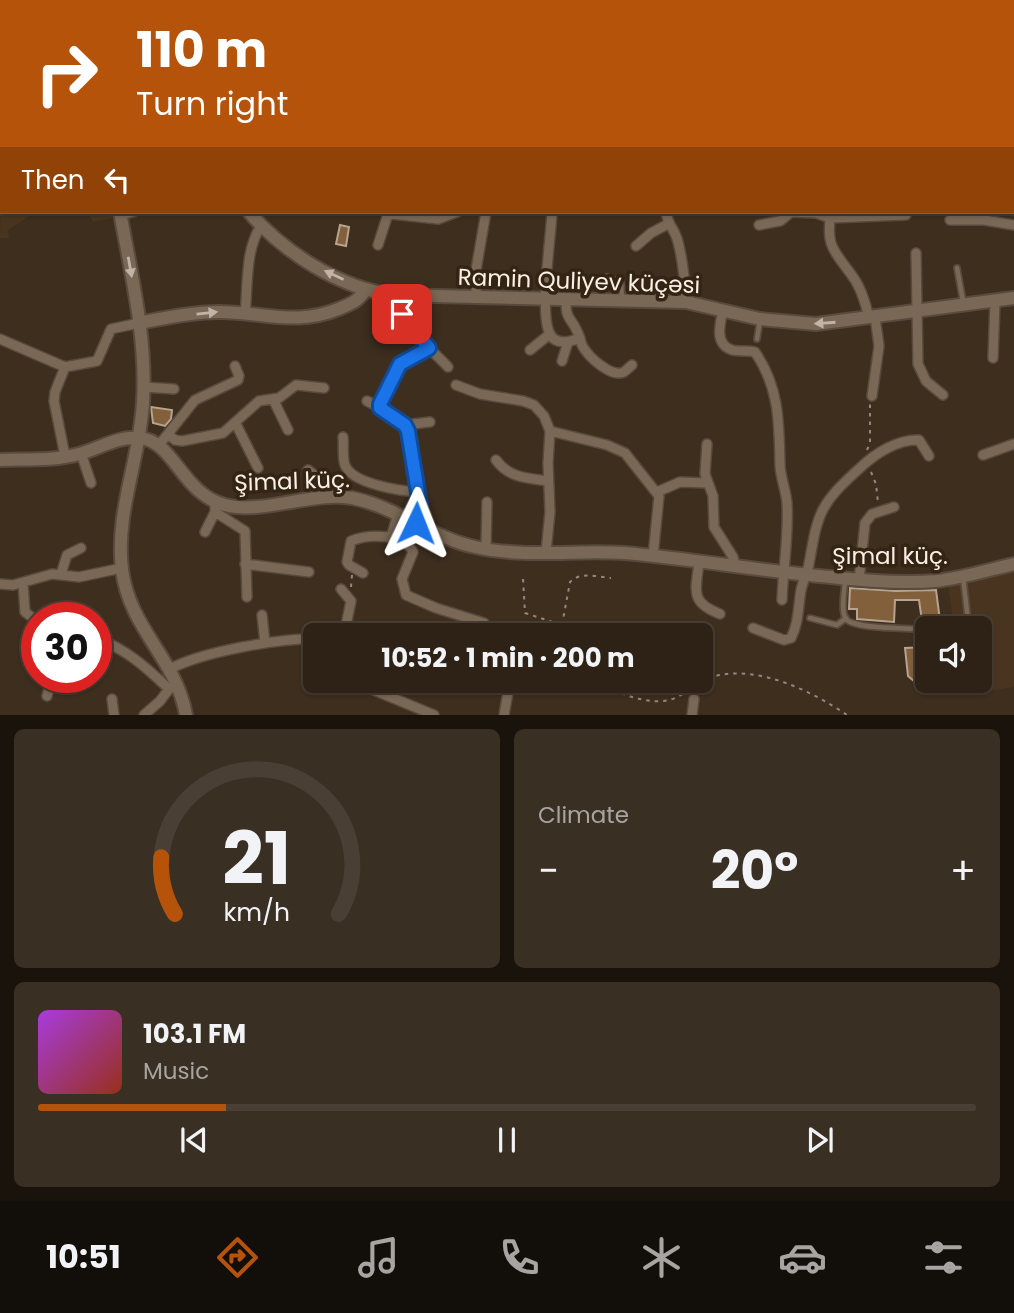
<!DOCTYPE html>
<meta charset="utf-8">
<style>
:root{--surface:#2e2216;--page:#3a2f23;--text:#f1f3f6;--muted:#a7a4a1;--line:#493f35;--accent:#b45309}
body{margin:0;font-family:Poppins,sans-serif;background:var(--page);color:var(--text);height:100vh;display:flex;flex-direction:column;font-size:26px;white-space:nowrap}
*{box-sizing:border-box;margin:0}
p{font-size:23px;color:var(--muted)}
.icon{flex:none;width:38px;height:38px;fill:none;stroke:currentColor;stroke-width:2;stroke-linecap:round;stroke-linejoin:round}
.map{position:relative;height:715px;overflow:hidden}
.sheet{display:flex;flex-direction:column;gap:14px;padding:14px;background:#19130c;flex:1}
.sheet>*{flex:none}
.banner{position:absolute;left:0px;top:0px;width:1015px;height:214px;box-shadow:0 2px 5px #0004,0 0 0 2px var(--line);background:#b45309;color:#fff;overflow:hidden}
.buttons{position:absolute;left:915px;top:616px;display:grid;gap:14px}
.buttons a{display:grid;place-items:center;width:77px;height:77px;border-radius:10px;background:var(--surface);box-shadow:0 2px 5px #0004,0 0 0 2px var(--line);font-size:35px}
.speed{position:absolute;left:21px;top:602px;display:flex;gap:14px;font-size:35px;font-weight:700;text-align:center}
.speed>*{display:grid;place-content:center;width:91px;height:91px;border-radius:50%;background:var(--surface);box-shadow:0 2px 5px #0004,0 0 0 2px var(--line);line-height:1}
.speed .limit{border:10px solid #d22;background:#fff;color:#111}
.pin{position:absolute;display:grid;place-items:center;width:60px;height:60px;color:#fff;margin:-30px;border-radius:14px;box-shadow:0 4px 10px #0006}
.me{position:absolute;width:77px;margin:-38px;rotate:2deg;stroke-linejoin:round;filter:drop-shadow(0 0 5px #0008)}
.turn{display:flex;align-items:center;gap:24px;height:147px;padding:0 21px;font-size:32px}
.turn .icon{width:91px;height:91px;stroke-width:2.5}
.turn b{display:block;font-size:49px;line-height:60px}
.then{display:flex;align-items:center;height:66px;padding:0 21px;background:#0003;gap:14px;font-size:26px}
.big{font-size:52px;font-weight:700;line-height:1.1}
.sheet .card{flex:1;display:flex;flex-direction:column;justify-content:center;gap:10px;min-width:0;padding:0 24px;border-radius:10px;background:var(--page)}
.sheet .dial{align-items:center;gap:0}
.dial svg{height:182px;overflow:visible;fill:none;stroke:var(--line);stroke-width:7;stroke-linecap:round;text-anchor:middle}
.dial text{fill:var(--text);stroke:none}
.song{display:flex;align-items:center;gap:21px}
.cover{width:84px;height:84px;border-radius:10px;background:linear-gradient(135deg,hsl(280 70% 55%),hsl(10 70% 35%))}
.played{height:7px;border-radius:4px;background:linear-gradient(90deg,var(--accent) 20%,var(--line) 20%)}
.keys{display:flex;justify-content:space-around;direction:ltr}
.heat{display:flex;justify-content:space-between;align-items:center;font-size:38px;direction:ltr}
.sheet .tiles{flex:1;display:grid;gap:14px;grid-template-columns:1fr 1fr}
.card:last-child{grid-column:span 2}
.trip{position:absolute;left:303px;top:623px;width:410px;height:70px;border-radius:10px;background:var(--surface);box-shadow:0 2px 5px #0004,0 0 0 2px var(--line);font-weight:700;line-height:70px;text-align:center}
.menu{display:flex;height:112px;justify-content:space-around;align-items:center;background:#120e09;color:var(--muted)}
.menu .icon{width:49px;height:49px}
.menu .on{color:var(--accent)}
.menu b{font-size:32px;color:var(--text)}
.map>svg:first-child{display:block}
.built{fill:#49351f}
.building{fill:#81603b;stroke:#b6a390;stroke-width:2}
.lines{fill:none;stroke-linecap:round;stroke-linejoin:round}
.lane-casing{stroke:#584a3c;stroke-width:8}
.street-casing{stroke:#584a3c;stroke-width:12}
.secondary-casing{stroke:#584a3c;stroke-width:16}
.path{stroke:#95877a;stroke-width:2;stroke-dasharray:3.5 5;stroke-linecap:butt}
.lane{stroke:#7a6856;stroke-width:4.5}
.street{stroke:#7a6856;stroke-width:9}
.secondary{stroke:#7a6856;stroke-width:12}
.oneway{fill:#c1b3a5}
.route-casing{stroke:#114b97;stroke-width:18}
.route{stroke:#1a73e8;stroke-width:12}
.labels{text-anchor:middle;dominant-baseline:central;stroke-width:7;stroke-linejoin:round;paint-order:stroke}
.street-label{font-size:23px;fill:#fbf0e6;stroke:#332414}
</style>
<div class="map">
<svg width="1014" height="715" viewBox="0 0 1014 715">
<rect width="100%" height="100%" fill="#3d2e1e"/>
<path class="built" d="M2,131V212H36L8,230L9,238H0Z
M71,212H113L114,218L93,222L89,215H73Z
M1014,570V687L981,692L964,681H980V628H954L948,585Z"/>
<path class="building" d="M340,225L349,227L346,246L336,244Z
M151,407L172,410L171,419L165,426L153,423Z
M850,588L896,591L936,590L941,628H923L919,600H895L894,622L857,619V609H849Z
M928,647V681H952V686L922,688L908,676L905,648Z"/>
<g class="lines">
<g class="lane-casing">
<path id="lane" d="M957,268L963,301
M607,277L621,283L622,298
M757,339L760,320
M963,577L969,628
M845,580C845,589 840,611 846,619C854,629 903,628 917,629
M810,618L837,625L846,618"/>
</g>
<g class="street-casing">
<path id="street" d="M682,0L685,2
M811,0V2
M886,0V2
M999,0V2
M299,2V0
M536,2L537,0
M1011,2L1014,0
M552,212C551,238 539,314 550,334C556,346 570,342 580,338
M666,212C668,226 675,229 678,242C683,261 685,282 686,302
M787,212L816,213L830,218L906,215
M831,212C825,248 835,251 853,277C861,288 866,305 869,318
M980,212L984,220L1014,225
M121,215L133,212
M950,220H984
M759,225L780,221L790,213
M378,245L387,217L391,214L438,219L457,212
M636,246L651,233L668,224
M916,253L918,364L926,381L943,395
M401,296C399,327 429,346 448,367
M476,297V270L486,212
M566,301C566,320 570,316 577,331C580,336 580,342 583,347C589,357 611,378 624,372C625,371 631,366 632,365
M723,310C720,324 714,344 732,350C740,352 748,350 755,352C780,388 779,425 780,466C781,479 786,491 787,503C789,536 783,568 782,600
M245,314C248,286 245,249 261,226
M0,339L65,367L55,392L54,401L65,456
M530,350L550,334
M993,358L995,301
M562,361L568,342
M65,367L97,361L111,329L139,323
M456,385L480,394L523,401L534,405L544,416L550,431L548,463L550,512L546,552
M144,387L174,389
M872,396L879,346L875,317
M273,399L288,430
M367,401L380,408
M236,424L258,468
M405,425L430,422
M550,431L607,445L625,453L659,496L653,556
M169,435L175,440L182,441L223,433L259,401L279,398L296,385L324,388
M343,437C344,446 342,457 345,465C352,484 401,491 418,492
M707,444L705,474L713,496L714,527L733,557L735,567
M159,445L195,400L238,380L239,376L235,366
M81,453L91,483
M983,455L1014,444
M496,460C509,478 527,478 548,481
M308,470L324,483L327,498
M657,492L680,482L707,483
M215,502V512L245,531L247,597
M417,523L420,505L408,431L405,425L380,408V404L400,364L429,348
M205,532L215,512
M391,537L398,514
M486,549L487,502
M699,562C696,590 689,602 720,614
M245,564L309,572
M363,573L349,565L347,562L351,541C368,534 404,533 413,552L402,579L406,595L436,608L484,623
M61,574L67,555L81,548
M859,580L865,523L872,514L894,507
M23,583L25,612L37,621
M0,584L13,585L52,574L79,577L122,568
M341,589L351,601L344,635
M262,615L265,643
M753,628L784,640L791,638C799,622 798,607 801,590C803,581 807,574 809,564C818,511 820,504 861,467C876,453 898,439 919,440L929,456
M96,638C126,649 146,667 169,689
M170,669C201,652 280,638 315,639
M356,681L364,686L434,715
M481,681L509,691
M47,696L52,677
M112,699L114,715
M144,715L160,701L169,689L173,688
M504,715L510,681
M692,715L694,699"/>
</g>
<g class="secondary-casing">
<path id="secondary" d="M87,0V2
M120,212C131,274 147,338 143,402C140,459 115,512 122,570C130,630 176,658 186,715
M249,212C284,253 340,288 393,295L686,302L760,319L816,324L1014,298
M139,323C165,318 193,312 219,312C265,312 295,327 341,308C352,303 360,300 366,289
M0,460C26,459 54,461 79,454C101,448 117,436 140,438C174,441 182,494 225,505C263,515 312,491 352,498C397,507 432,538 475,547C523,558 575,550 624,553C693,559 761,571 830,577C865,581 901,584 936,581C963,578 988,570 1014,564"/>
</g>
<path class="path" d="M867,450L870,443V404
M871,472L876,484L878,503
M523,579L525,613L562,625L569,635
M351,587L352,575
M562,625L570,582C581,571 597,577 611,578
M590,681C611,689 639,703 662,701C683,700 695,681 715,676C758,665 812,691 847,715"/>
<use href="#lane" class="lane"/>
<use href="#street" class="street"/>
<use href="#secondary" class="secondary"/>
</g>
<defs><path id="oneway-solid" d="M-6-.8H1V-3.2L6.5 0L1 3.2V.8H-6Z" transform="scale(1.75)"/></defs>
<g class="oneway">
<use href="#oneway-solid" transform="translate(130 267) rotate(80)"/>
<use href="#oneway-solid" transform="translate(334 275) rotate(-155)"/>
<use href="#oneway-solid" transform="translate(207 313) rotate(-6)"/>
<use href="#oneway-solid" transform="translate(825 323) rotate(176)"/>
</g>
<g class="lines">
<g class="route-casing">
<path id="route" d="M402,314L429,348L400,364L380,404V408L405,425L408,431L420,505L416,523"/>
</g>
<use href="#route" class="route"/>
</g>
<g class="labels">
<g class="street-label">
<text transform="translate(579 281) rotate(2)">Ramin Quliyev küçəsi</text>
<text transform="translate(292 481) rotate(-2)">Şimal küç.</text>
<text x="890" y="556">Şimal küç.</text>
</g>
</g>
</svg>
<div class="buttons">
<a><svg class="icon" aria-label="sound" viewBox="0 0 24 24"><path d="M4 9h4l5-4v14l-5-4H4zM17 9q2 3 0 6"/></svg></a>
</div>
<div class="speed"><div class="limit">30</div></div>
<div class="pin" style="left:402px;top:314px;background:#d93025"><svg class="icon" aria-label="arrive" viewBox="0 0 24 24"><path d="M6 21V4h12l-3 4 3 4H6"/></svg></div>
<svg class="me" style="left:416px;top:523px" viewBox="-20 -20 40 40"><path d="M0-17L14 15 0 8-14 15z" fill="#1a73e8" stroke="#fff" stroke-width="4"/></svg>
<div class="trip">10:52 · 1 min · 200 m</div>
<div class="banner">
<div class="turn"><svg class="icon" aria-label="right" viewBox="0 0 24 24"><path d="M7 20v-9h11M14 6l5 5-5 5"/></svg><div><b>110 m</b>Turn right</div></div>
<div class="then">Then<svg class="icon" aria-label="left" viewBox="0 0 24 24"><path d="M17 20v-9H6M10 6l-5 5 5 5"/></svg></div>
</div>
</div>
<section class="sheet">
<div class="tiles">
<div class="card dial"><svg viewBox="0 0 100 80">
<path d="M14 69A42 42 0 1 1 86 69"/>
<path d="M14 69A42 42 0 0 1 8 44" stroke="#b45309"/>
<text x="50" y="56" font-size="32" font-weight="700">21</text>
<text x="50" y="72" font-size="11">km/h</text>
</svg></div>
<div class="card"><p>Climate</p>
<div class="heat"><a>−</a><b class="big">20°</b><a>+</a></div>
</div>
<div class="card">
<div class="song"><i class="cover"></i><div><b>103.1 FM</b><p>Music</p></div></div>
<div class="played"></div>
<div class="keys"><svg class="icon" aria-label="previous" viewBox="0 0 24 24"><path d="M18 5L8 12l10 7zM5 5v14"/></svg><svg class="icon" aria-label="pause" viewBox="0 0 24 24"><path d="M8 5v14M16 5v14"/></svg><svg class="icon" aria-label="next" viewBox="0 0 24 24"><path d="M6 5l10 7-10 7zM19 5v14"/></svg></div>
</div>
</div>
</section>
<nav class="menu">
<b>10:51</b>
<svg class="icon on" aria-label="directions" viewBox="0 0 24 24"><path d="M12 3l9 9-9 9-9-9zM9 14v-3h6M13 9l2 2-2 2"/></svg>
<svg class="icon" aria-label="music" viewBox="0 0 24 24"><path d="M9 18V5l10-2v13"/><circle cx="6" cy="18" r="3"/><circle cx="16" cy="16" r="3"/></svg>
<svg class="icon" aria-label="phone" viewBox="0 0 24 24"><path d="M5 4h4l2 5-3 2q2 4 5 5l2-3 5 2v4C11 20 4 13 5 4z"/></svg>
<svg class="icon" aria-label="climate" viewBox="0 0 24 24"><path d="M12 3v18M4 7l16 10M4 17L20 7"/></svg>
<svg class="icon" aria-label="car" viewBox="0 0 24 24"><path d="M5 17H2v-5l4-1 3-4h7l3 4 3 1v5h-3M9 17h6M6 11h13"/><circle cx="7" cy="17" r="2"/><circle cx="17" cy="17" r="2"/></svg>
<svg class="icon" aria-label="filters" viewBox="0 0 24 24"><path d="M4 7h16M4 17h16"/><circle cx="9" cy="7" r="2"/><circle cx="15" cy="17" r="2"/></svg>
</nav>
